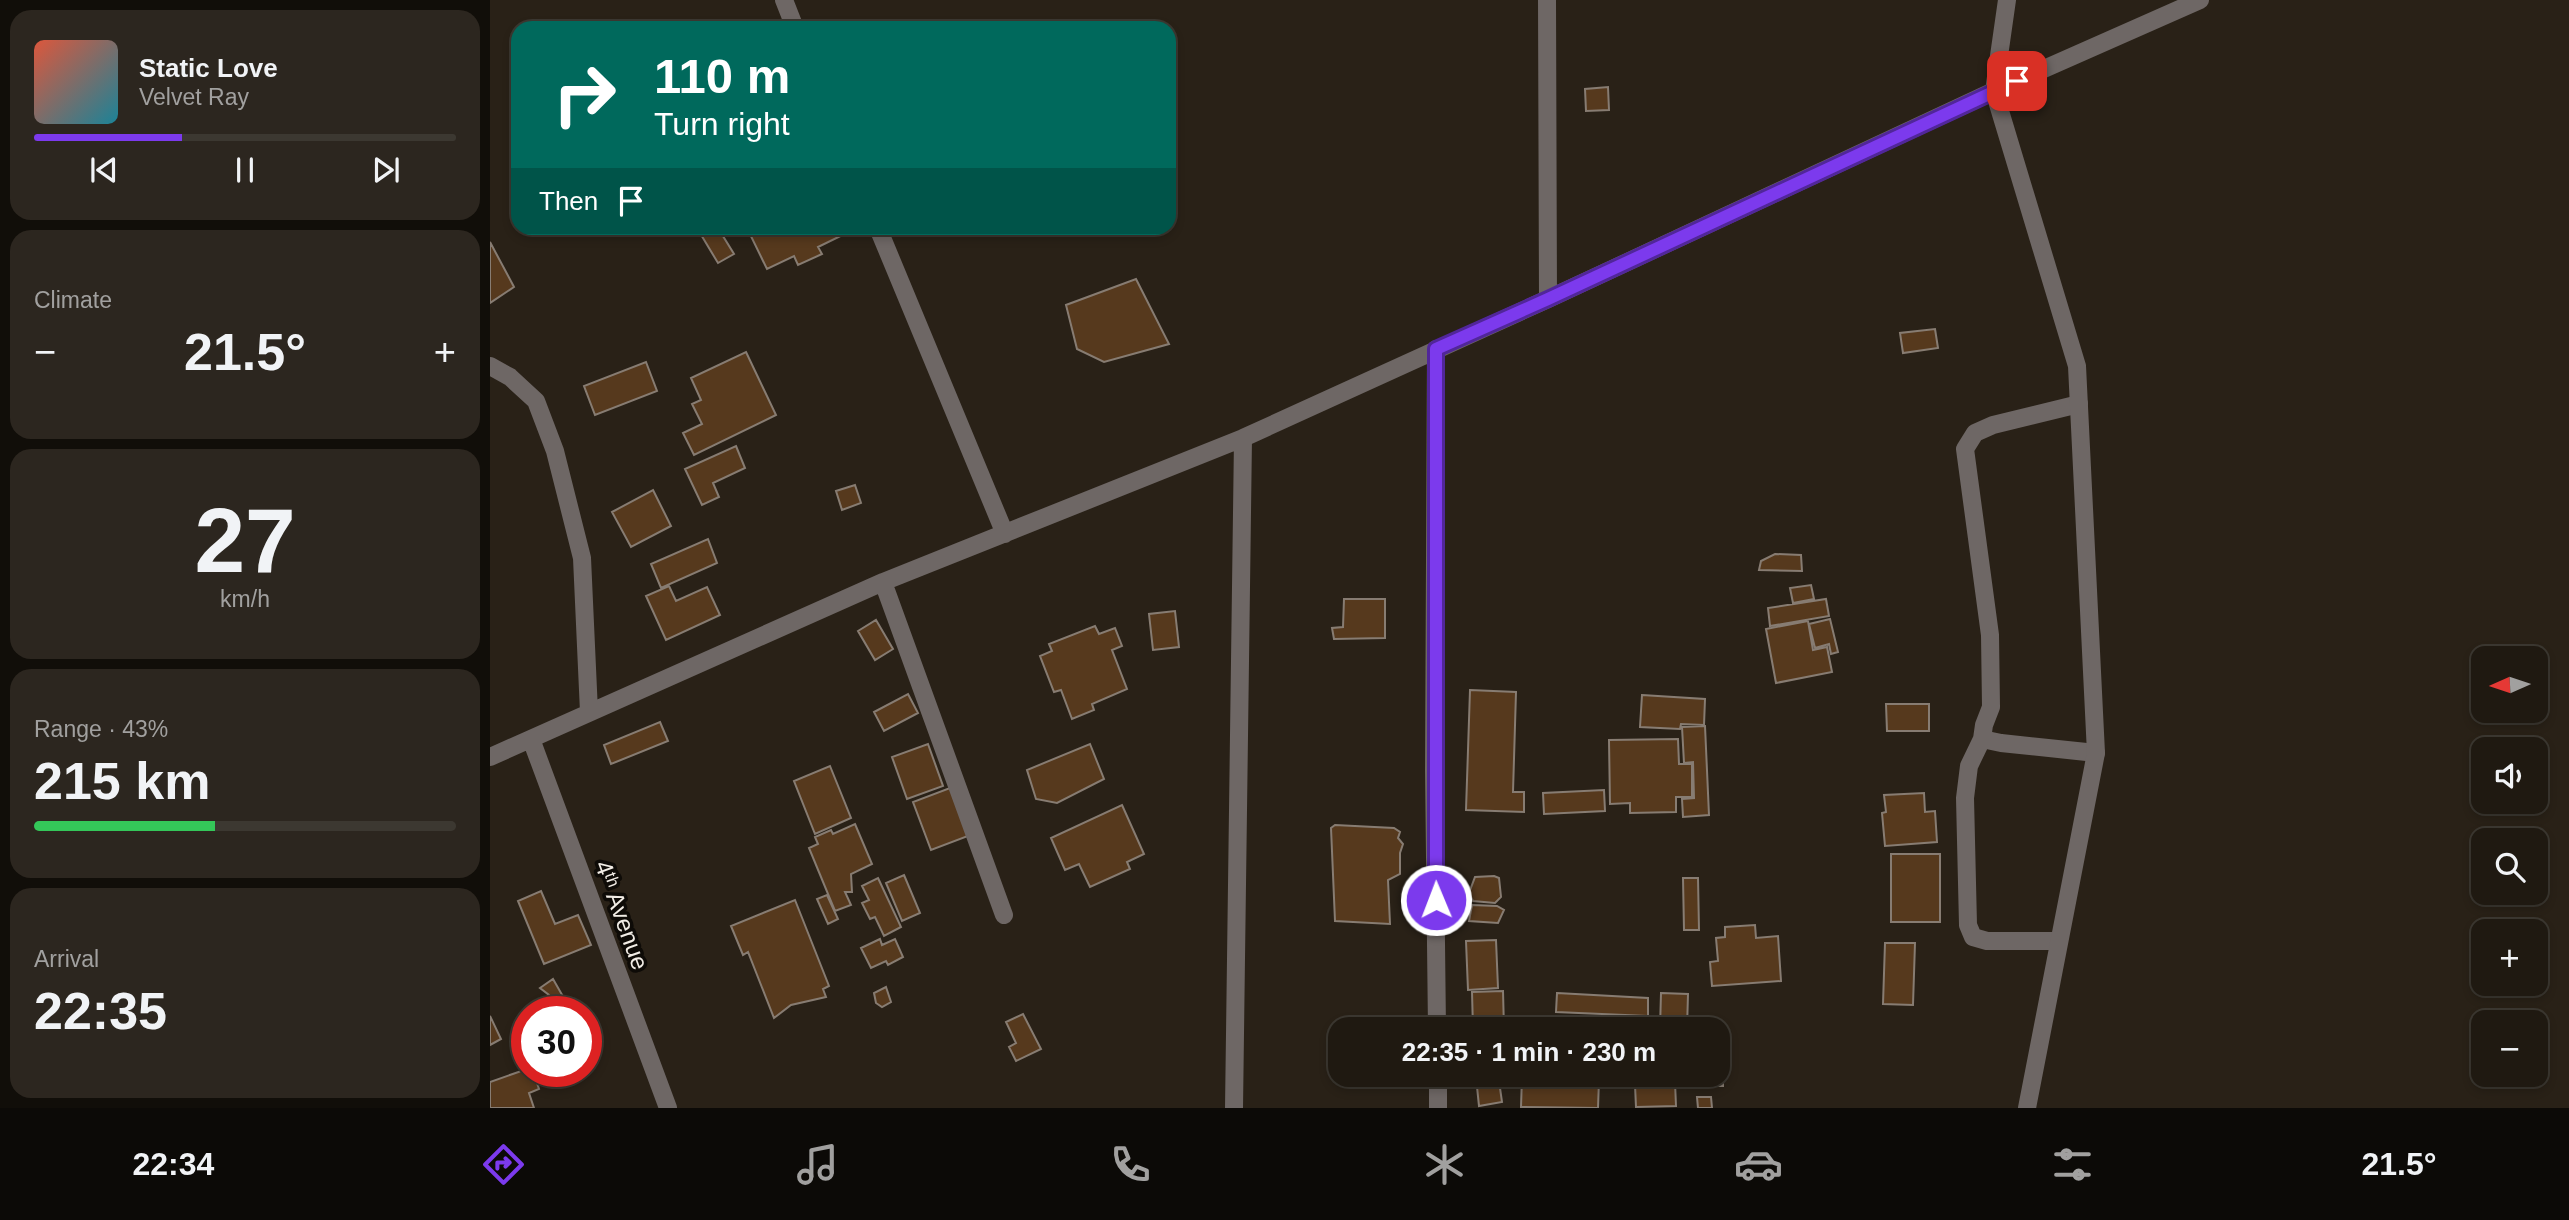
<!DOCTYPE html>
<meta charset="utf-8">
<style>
:root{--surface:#1f1911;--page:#2c261f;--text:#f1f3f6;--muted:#a1a09f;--line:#3c3831;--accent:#7c3aed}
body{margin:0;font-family:Arial,sans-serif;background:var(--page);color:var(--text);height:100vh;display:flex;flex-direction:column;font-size:26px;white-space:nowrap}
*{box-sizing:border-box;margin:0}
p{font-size:23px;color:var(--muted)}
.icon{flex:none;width:38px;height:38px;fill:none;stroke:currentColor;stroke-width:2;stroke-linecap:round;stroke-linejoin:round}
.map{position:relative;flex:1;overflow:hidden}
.details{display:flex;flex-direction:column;gap:10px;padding:10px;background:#110e09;width:490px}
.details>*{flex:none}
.guide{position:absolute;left:21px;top:21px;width:665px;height:214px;border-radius:21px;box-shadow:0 4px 10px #0003,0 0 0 2px var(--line);background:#00695c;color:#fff;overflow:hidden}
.needle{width:46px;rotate:267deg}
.tools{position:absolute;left:1981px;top:646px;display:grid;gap:14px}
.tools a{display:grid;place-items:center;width:77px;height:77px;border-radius:14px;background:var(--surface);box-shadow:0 4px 10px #0003,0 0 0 2px var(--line);font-size:35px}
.speed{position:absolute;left:21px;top:996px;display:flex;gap:14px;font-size:35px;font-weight:700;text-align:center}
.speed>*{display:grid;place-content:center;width:91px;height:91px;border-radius:50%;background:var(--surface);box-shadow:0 4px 10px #0003,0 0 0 2px var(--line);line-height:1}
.speed .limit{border:10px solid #d22;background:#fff;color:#111}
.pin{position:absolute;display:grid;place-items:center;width:60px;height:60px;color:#fff;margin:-30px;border-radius:14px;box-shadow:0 4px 10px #0006}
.me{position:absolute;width:77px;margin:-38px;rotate:359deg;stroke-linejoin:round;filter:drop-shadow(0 0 5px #0008)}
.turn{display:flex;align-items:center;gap:24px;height:147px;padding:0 28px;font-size:32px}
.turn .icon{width:91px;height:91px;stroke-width:2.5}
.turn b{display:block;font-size:49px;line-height:60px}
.then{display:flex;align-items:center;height:66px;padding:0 28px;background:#0003;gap:14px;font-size:26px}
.big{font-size:52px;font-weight:600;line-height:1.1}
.details .card{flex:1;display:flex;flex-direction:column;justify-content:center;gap:10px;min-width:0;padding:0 24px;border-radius:21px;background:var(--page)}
.details .dial{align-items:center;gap:0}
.dial b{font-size:91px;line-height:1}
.song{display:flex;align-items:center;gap:21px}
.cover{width:84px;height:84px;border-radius:10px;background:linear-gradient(135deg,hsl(10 70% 55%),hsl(190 70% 35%))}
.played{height:7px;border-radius:4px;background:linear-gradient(90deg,var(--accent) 35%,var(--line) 35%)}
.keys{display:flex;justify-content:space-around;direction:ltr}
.heat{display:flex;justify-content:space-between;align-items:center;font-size:38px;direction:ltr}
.charge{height:10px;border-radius:5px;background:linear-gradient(90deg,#34c759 43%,var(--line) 0)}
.trip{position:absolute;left:838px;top:1017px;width:402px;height:70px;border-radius:21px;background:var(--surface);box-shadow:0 4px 10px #0003,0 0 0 2px var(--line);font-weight:600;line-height:70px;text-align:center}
.menu{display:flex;height:112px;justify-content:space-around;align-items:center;background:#0c0a07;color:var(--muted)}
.menu .icon{width:49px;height:49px}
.menu .on{color:var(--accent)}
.menu b{font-size:32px;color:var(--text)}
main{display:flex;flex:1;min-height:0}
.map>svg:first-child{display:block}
.building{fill:#56391d;stroke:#877c72;stroke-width:2}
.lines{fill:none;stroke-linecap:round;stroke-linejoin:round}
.service{stroke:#6e6765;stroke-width:18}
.minor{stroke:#6e6765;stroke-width:18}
.route-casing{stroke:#51269a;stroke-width:18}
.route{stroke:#7c3aed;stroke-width:12}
.labels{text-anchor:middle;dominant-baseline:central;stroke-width:7;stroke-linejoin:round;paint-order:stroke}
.street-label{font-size:24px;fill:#f2ede6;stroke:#0e0b07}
</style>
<main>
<section class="details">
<div class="card">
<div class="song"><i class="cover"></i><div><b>Static Love</b><p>Velvet Ray</p></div></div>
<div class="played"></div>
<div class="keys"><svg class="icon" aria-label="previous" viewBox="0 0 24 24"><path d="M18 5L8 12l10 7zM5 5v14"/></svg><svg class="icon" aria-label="pause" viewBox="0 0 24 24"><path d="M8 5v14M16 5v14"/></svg><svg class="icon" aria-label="next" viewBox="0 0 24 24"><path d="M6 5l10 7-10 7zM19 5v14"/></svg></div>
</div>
<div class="card"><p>Climate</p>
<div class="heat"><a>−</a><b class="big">21.5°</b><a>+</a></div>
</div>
<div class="card dial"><b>27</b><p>km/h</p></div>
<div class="card"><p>Range · 43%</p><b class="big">215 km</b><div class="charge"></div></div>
<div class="card"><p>Arrival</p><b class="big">22:35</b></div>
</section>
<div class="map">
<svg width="2079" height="1108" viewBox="0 0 2079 1108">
<rect width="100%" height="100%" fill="#292117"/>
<path class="building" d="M1118,87L1119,110L1096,111L1095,89Z
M207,228H228L244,254L228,263Z
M257,228H364L365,229L328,247L332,254L308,265L304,256L277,269Z
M0,242L24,287L0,303Z
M646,279L679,344L614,362L587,349L576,305Z
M1445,329L1448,348L1413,353L1410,333Z
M256,352L286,415L204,455L193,433L212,424L202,404L211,400L201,378Z
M156,362L167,391L105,415L94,386Z
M246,446L255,468L223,483L229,497L212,505L195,469Z
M365,485L371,503L352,510L346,491Z
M163,490L181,526L141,547L122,512Z
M218,539L227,563L171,588L161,564Z
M1285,554L1311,555L1312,571L1269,570L1271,561Z
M1321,585L1324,599L1303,603L1300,588Z
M179,586L186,601L217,587L230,615L176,640L156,596Z
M854,599H895V638L844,639L842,628L853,627Z
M1336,599L1339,616L1280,626L1278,608Z
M685,611L689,647L663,650L659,614Z
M1340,619L1348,652L1341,654L1339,644L1325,648L1319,624Z
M386,620L403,649L385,660L368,631Z
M1318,621L1323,650L1337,647L1342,672L1286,683L1276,629Z
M605,626L609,634L625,628L632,646L622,650L637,689L602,704L604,710L582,719L571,690L564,692L550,656L562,651L559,644Z
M980,690L1026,692L1023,792H1034V812L976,810Z
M418,694L428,713L394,731L384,712Z
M1152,695L1215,699L1214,725L1191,724L1190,729L1150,727Z
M1396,704H1439V731H1397Z
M170,722L178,741L121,764L114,745Z
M1215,726L1219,815L1193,817L1192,799L1204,798L1203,762L1194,763L1192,727Z
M1188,739L1189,764H1202V797H1186V812L1140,813V803L1120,804L1119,740Z
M438,744L453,786L417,799L402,757Z
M600,744L614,779L567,803L546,799L537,770Z
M340,766L361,818L325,834L304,781Z
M460,788L478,836L441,850L423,802Z
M1114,790L1115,811L1054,814L1053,793Z
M1434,793L1435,812L1445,811L1447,842L1395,846L1392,813L1396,812L1394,795Z
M632,805L654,854L637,862L640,869L600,887L589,864L575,870L561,838Z
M365,824L382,864L361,874L362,892H355L361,905L345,911L319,848L328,844L325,837L341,830L343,834Z
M845,825L904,828L910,832L908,838L913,844L910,853V874L898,880L900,924L845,921L841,828Z
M1401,854H1450V922H1401Z
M414,875L430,913L412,921L396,883Z
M1004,876L1009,878L1011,897L1005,903L983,901L979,893L985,877Z
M388,878L411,927L394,936L385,917L380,919L372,903L379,900L372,886Z
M1193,878H1208L1209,930H1194Z
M51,891L65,924L88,915L101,945L54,964L28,901Z
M337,895L348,919L338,924L327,899Z
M305,900L339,986L333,989L336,997L301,1005L284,1018L258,952L253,955L241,926Z
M982,905L1007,906L1014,910L1008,923L979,921Z
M1265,925L1266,938L1288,936L1291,981L1222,986L1220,962L1228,961L1226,938L1235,937V927Z
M390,939L392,945L405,939L413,957L398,965L396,961L381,968L371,948Z
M1006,940L1008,988L978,990L976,941Z
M1395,943H1425L1423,1005L1393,1004Z
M63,979L79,1007L73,1012H69L59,995L50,988Z
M396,987L401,1002L392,1007L386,1003L384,993Z
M1013,991L1014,1029H983L982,992Z
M1067,993L1158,998V1016L1066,1012Z
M1171,993L1198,994L1197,1029H1170Z
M533,1014L551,1049L526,1061L519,1047L526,1043L516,1022Z
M0,1016L11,1039L0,1045Z
M1228,1049H1232L1233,1086H1211L1210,1074H1228Z
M37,1069L43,1071L49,1089L39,1093L44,1108H0V1082Z
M1008,1074L1012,1102L989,1106L986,1077Z
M1032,1077L1109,1080L1108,1108L1031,1107Z
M1185,1082L1186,1106L1146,1107L1145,1085Z
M1207,1097H1221L1222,1108H1208Z"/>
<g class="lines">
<path class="service" d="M1589,404L1503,425L1485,433L1475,449L1500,635L1501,707L1494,725L1492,739L1511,743L1606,753
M1492,739L1479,766L1475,798L1478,925L1483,937L1497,941H1569"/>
<path class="minor" d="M294,0L305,28
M1057,0L1058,299
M1517,0L1504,91L1587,366L1606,753L1537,1108
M388,228L515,534
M946,349L944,771L947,1029
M0,366L20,377L46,401L65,451L92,558L99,712
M393,582L514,915
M41,739L178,1108
M0,757L393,582L753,438L1058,299L1504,91L1710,0
M948,1074V1108
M744,1108L753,438"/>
</g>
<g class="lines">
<g class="route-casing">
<path id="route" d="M946,900V349L1058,299L1527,81"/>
</g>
<use href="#route" class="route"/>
</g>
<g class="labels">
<g class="street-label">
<text transform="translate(132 915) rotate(70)">4ᵗʰ Avenue</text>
</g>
</g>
</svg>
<div class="tools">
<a><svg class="needle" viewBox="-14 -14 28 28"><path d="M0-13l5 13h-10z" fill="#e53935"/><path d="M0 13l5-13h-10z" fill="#a1a09f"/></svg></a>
<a><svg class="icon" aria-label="sound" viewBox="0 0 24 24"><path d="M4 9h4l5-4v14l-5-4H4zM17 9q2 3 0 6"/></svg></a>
<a><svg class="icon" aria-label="search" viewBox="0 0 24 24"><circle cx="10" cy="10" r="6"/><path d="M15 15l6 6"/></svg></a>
<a>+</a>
<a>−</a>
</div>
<div class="speed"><div class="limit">30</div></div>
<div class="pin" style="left:1527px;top:81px;background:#d93025"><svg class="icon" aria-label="arrive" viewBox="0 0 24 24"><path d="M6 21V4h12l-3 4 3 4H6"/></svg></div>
<svg class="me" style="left:946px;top:900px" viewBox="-20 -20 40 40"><circle r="17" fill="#7c3aed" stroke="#fff" stroke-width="3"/><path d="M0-11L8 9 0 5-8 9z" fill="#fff"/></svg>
<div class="trip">22:35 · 1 min · 230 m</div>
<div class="guide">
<div class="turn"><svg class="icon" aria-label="right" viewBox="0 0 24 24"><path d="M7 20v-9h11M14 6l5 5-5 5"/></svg><div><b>110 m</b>Turn right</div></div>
<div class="then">Then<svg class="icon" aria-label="arrive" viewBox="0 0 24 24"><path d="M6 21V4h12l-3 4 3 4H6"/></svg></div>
</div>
</div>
</main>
<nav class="menu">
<b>22:34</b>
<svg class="icon on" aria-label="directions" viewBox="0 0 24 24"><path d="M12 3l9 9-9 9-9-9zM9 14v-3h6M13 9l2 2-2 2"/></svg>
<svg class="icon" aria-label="music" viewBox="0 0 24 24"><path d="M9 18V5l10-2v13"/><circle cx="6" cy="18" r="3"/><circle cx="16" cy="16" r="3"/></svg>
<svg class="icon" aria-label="phone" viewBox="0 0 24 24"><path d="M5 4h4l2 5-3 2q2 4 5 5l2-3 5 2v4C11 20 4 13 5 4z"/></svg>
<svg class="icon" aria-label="climate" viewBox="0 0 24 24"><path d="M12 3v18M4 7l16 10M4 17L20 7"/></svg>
<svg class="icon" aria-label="car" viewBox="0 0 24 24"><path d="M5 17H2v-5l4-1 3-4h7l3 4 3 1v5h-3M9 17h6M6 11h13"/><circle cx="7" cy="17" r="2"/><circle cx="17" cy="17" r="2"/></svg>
<svg class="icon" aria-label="filters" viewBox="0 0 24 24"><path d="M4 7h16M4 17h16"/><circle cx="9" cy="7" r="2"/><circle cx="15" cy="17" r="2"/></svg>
<b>21.5°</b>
</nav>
